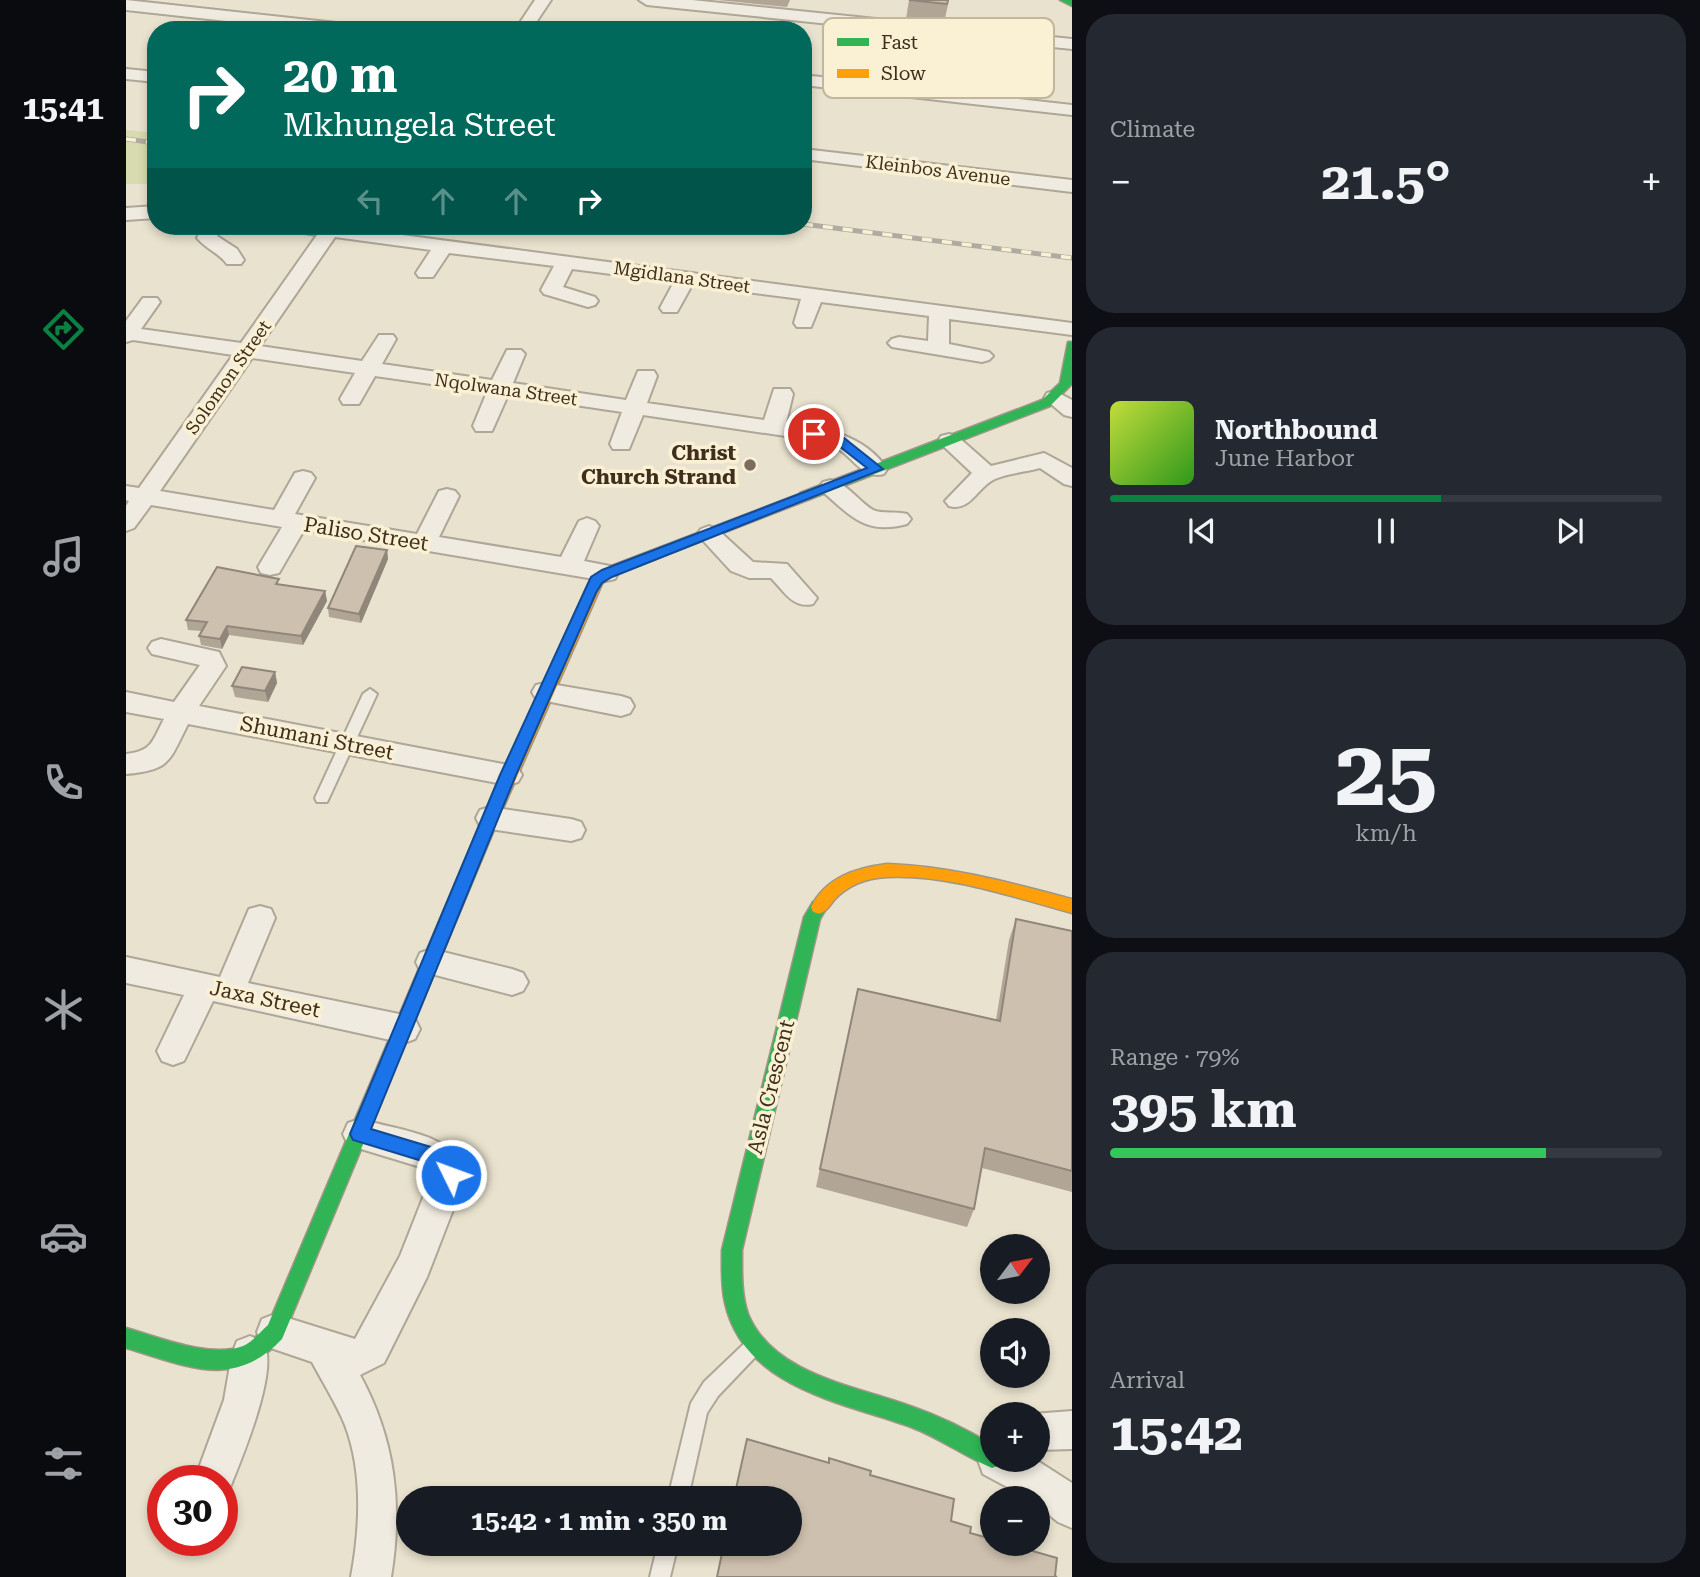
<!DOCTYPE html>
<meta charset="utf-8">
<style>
:root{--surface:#171b24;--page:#242831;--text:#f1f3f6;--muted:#9ea1a6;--line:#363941;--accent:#0b8043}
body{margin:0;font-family:"Roboto Serif",serif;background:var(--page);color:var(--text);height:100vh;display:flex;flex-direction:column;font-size:26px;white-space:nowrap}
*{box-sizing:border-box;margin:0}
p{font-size:23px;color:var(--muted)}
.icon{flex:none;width:38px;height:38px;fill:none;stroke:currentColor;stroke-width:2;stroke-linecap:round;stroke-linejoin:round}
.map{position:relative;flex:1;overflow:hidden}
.details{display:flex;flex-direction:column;gap:14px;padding:14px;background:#0d0f14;width:628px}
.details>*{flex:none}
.guide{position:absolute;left:21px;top:21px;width:665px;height:214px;border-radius:28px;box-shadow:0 4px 10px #0003;background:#00695c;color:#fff;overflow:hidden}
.needle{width:46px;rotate:58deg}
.controls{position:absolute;left:854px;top:1234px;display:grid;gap:14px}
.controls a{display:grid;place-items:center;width:70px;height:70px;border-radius:50%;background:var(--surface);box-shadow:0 4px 10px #0003;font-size:35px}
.speed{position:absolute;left:21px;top:1465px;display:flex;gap:14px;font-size:35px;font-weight:700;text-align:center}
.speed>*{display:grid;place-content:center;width:91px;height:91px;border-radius:50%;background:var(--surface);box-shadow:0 4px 10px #0003;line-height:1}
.speed .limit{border:10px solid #d22;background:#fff;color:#111}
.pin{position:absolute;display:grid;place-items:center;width:60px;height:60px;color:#fff;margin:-30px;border:4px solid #fff;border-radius:50%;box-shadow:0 2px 7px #0007}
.me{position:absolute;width:77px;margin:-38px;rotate:312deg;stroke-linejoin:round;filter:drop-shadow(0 0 5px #0008)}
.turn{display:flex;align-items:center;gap:24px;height:147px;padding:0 21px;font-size:32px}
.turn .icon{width:91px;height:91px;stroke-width:2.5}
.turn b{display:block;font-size:49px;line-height:60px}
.lanes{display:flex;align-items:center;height:66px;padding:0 21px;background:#0003;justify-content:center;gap:35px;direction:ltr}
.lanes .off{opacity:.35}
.big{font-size:52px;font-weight:700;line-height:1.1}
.details .card{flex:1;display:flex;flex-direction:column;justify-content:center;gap:10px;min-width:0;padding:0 24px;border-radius:28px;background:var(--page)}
.details .dial{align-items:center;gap:0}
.dial b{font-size:91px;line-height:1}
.song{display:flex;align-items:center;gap:21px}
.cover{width:84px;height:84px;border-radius:10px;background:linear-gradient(135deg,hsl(70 70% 55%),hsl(110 70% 35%))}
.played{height:7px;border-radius:4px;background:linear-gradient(90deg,var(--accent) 60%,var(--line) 60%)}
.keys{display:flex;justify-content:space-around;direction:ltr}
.heat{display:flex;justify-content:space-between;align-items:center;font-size:38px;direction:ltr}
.charge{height:10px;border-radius:5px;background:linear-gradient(90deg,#34c759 79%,var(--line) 0)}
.trip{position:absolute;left:270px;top:1486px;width:406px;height:70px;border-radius:35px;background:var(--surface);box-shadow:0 4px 10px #0003;font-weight:700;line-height:70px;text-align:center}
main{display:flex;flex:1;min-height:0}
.tabs{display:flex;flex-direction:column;width:126px;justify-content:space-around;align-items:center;background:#090b0e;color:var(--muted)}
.tabs .icon{width:49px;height:49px}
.tabs .current{color:var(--accent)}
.tabs b{font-size:32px;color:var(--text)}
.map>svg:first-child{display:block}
.green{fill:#d8daaf}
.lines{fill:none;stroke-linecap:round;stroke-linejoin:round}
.lane-casing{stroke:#aea697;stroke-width:4}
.street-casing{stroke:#aea697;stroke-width:4}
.fast-casing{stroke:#9e9687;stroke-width:3}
.slow-casing{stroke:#9e9687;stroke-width:3}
.lane{fill:#f0ebe1;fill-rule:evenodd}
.street{fill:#f0ebe1;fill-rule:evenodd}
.fast{fill:#30b455;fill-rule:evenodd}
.slow{fill:#ff9f0a;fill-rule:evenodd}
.rail-casing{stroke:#afaba1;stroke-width:5}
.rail{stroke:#faf0d4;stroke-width:3.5;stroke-dasharray:10;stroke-linecap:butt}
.wall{fill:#b1a596}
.shaded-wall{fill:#90867a}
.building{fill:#cec0ae;stroke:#90867a;stroke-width:2}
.route{fill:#1a73e8;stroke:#114b97;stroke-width:2}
.poi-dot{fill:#7a6d5b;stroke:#faf0d4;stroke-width:2.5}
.labels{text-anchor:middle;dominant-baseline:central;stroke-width:7;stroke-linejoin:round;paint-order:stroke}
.far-street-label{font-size:18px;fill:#3f2e1d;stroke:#faf0d4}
.poi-label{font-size:21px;font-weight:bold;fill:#3f2e1d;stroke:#faf0d4;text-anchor:end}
.street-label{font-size:21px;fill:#3f2e1d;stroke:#faf0d4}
.key{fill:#faf0d4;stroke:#c2b69d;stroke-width:2}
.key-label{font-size:19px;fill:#3f2e1d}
</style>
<main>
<nav class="tabs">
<b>15:41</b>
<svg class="icon current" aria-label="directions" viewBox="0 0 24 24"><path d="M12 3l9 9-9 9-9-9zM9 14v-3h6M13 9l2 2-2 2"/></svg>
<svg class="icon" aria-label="music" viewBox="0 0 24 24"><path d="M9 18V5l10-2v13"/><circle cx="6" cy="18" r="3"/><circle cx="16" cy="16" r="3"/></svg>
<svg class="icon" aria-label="phone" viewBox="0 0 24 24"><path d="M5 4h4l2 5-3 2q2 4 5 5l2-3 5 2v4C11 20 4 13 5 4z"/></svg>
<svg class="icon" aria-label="climate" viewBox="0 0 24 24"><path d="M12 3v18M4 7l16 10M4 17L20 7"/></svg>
<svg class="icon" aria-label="car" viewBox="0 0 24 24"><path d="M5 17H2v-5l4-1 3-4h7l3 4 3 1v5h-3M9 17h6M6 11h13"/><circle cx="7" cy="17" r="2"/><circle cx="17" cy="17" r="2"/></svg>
<svg class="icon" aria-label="filters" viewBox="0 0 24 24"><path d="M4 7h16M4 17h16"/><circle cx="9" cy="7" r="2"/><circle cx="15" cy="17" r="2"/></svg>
</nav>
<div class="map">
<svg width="946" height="1577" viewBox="0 0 946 1577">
<rect width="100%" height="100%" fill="#e9e2ce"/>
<path class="green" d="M0,130L30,133V184H0Z"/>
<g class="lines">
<g class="lane-casing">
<path id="lane" d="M244,689L251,694L203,798L201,802H191L189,798L237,694Z
M627,1338L633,1341L636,1347L633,1353L592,1396L581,1413L562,1498H542L565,1403L578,1382L621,1341Z
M532,1544H552L544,1577H524Z"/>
</g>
<g class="street-casing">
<path id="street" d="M0,0L229,25L237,30H183L0,10Z
M409,0H425L405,30H389Z
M513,0H566L946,39V49L521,5Z
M0,69L30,72V82L0,79Z
M677,75L946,105V115L677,85Z
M677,149L946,180V192L677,159Z
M30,206V218L0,220V208Z
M77,226H95L91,236L111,249L118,260L115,264H101C93,253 80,249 71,238Z
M157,226H208L946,323V335L823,319V344L863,352L867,356L863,360L856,362L766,347L762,343L766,339L773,337L802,341L803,316L695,302L685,327H671L668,323L675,299L566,285L551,312H537L534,308L548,282L446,269L437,287L469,297L472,301L469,305L462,307L418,294L415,290L428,266L323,253L307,277H293L290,273L305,250L209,237L134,346L236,361L253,335H267L270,339L256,364L366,380L381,350H395L399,354L387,383L500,400L512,371H528L531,376L521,403L638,420L648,389H664L667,394L660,423C697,428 738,434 761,469L758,474C736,480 727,456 709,447C704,445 698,443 693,441L517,415L503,449H487L484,444L496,412L382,395L366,431H350L347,426L361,392L249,376L233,404H217L214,399L229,373L126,358L34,491L148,510L169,473L177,471L185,473L189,478L169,514L291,534L313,491L321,489L329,491L333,496L313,537L435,557L453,521L461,518L469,521L473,526L458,561L489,567L492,573L489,579L480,581L178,530L153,573L144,575L135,573L132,567L156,527L25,505L8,528L0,531V506L3,501L0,500V486L13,488L107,355L7,340L0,342V321L17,298H31L34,302L15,329L115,343L191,235L159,230Z
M929,391L946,400V417L938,415L918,398L921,393Z
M823,434L831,436L865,466L918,453L946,468V486L938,484L914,468C900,472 883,473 869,479C851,487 845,512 823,506L819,501L846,473L812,441L815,436Z
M705,480C722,484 732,501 747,510C756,514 771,511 781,514L785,519L781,524C740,535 726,517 697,492L693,487L697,482Z
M583,526L591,529L627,562L661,564L691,598L687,604C667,609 658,591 645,578H623L605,571L571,534L575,529Z
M35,639L93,652L100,666L73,706L382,765L392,768L396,775L392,782L382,785L62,724C43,761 45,770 0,774V754C27,751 26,741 38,719L0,712V692L48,702L74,665L26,654L22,648L26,642Z
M419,683L495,696L504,699L508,706L504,713L495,716L410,699L406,692L410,685Z
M364,807L445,819L455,822L459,830L455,838L445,841L364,829L354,826L350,818L354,810Z
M134,906L145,909L149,918L122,983L278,1015L289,1019L294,1029L289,1039L278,1043L87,1001L58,1061L47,1065L36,1061L31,1051L58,995L0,983V957L94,977L123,909Z
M305,949L386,969L397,973L402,982L397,991L386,995L294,971L290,962L294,953Z
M234,1119C270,1130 325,1133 342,1171L301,1277L258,1363L234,1375C269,1439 277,1505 265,1577H225C234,1528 237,1472 219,1425C210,1403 197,1383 186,1362L139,1346C151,1375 115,1460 103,1490L96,1492V1480H71L70,1476L98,1400L106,1354L111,1341L124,1336L134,1340L131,1332L136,1319L149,1314L229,1339L274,1256L306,1175L301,1169L222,1145L217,1134L222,1123Z
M946,1411V1449L912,1450V1414H907Z
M866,1443V1460H910L946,1483V1528L932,1522L912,1506V1498H902L857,1474L852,1460L857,1446Z"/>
</g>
<g class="fast-casing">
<path id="fast" d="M934,0H946V6Z
M942,342H946V384L924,406L684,499H674L672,496L674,493L916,400L934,383Z
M367,807L373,809L375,813L156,1339C107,1391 59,1365 0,1348V1328C32,1337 85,1359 117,1346C127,1342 134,1332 142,1325L359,813L361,809Z
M693,900L699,902L701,907L694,919L616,1250C616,1271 615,1294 622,1314C647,1375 730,1386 784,1406C813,1416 840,1429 866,1445V1460H876L874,1465L866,1468C838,1456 814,1438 785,1427C716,1402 618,1388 599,1303C595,1286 596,1268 596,1250L678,917L687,902Z"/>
</g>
<g class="slow-casing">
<path id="slow" d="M679,492L684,493V499L485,576L476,584L375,813L373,817H361L359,813L465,578L475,570Z
M761,864C824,866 885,883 946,899V913C887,897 822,874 761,877C740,878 722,885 708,900C705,904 701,910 697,912C693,915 692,913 687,912L685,907C700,877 730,868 761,864Z"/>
</g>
<use href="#lane" class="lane"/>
<use href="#street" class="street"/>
<use href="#fast" class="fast"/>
<use href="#slow" class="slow"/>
<g class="rail-casing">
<path id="rail" d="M0,139L30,143
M677,224L946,258"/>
</g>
<use href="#rail" class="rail"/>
</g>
<path class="wall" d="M592,0H664L661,7Z
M783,0H823L818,23L780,19Z
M261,550L262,559L235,623L203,617L202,608Z
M154,585L199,591L201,601L177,645L103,635L96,649L75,645L73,636L76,631L62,630L60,620Z
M149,672L151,683L142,702L109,697L106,686Z
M890,919L946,931V1192L856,1168L848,1209L841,1227L690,1187L732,989L870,1020L883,940Z"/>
<path class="shaded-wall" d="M261,550L262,559L235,623L233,614Z
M199,591L201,601L177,645L175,636Z
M101,626L103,635L96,649L94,639Z
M149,672L151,683L142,702L139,691Z"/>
<path class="building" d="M783,0H822L821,4Z
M230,546L261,550L233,614L202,608Z
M91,567L153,579L150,584L199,591L175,636L101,626L94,639L73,636L81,622L60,620Z
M116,667L149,672L139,691L106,686Z
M890,919L946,931V1171L859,1148L848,1209L694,1169L732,989L874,1021Z
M621,1439L703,1463V1458L745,1471L744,1475L828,1499L825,1521L845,1527L844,1533L866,1539V1544H882L931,1558L929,1576L931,1577H591L598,1544H663V1498H608Z"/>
<path class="route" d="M688,430L718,438L757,469L486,577L476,583L470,593L390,775L245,1129L318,1151L328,1158L335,1175L332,1182L325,1184L318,1182L313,1170L306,1164L227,1140L224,1134L374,775L465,577L476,570L741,468L709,443L684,437V431Z"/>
<circle class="poi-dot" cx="624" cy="465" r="7"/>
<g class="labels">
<g class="far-street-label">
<text transform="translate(812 170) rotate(7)">Kleinbos Avenue</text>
<text transform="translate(556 277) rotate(8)">Mgidlana Street</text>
<text transform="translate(102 377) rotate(-55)">Solomon Street</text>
<text transform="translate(380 389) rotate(8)">Nqolwana Street</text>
</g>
<g class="poi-label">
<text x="610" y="453">Christ<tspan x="610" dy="24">Church Strand</tspan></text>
</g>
<g class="street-label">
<text transform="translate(240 534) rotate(9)">Paliso Street</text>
<text transform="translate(191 738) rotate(11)">Shumani Street</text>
<text transform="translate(139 999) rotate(12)">Jaxa Street</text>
<text transform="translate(645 1087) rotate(-76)">Asla Crescent</text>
</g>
</g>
<rect x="697" y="18" width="231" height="80" rx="10" class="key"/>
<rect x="711" y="38" width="32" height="8" fill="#30b455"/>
<rect x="711" y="69" width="32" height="9" fill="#ff9f0a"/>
<g class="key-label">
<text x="755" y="49">Fast</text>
<text x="755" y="80">Slow</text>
</g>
</svg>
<div class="controls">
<a><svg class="needle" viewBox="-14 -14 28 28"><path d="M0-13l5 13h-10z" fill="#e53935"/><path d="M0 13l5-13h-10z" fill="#9ea1a6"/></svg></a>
<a><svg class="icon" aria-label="sound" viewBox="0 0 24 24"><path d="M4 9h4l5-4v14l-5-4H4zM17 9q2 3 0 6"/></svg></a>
<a>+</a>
<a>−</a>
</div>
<div class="speed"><div class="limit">30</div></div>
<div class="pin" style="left:688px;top:434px;background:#d93025"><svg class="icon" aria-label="arrive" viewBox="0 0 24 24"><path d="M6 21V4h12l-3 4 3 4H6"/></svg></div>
<svg class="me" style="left:325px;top:1175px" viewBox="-20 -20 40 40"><circle r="17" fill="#1a73e8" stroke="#fff" stroke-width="3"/><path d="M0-11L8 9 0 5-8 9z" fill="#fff"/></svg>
<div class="trip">15:42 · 1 min · 350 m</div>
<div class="guide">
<div class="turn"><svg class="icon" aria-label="right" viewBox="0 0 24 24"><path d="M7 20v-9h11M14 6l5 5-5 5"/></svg><div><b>20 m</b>Mkhungela Street</div></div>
<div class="lanes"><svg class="icon off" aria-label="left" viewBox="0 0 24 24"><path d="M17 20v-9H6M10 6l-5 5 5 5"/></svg><svg class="icon off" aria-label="ahead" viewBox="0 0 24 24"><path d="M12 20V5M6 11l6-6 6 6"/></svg><svg class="icon off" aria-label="ahead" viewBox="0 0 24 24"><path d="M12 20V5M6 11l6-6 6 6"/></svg><svg class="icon" aria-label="right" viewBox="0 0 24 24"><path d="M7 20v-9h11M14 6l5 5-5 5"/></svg></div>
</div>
</div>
<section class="details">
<div class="card"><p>Climate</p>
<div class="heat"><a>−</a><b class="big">21.5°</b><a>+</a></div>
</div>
<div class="card">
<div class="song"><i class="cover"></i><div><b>Northbound</b><p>June Harbor</p></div></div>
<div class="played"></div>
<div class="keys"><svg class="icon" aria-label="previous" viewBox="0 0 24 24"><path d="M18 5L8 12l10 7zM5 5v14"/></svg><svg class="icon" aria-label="pause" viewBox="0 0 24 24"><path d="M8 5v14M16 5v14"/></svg><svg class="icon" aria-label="next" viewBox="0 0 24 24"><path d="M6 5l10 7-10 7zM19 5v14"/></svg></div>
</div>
<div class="card dial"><b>25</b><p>km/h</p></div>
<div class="card"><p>Range · 79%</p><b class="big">395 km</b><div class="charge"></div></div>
<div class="card"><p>Arrival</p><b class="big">15:42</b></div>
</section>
</main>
